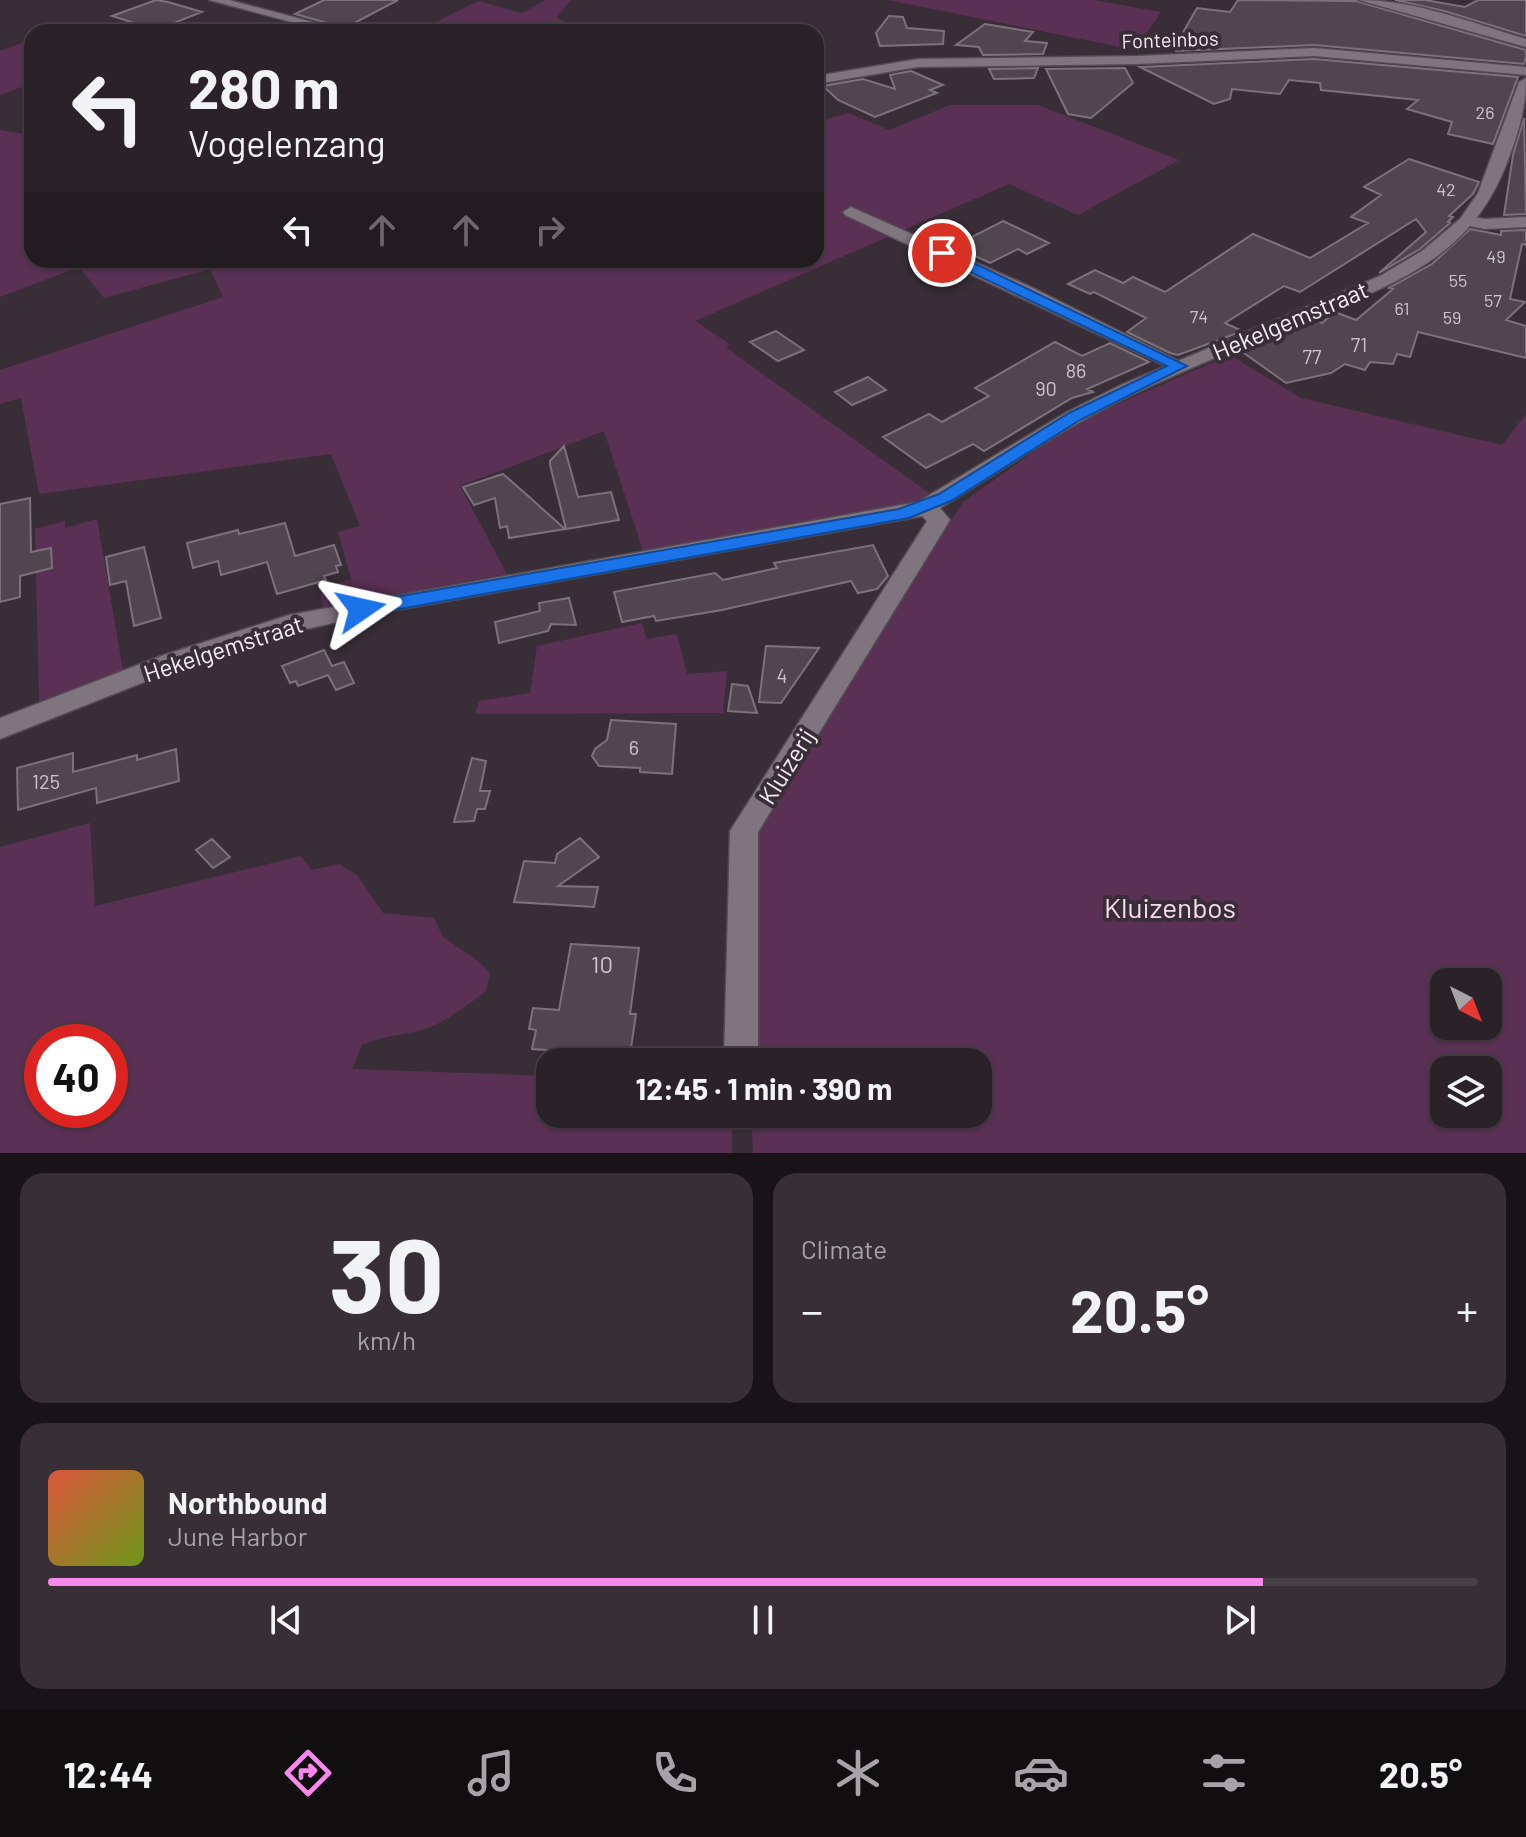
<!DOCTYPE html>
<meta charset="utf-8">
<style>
:root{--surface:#2b2229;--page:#372f35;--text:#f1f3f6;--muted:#a6a4a8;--line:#473f46;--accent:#f788ec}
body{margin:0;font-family:Barlow,sans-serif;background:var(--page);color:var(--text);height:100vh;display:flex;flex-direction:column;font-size:30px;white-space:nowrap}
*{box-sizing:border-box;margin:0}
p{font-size:26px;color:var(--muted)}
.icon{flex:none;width:44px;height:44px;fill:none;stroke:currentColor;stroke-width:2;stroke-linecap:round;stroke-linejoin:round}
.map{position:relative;height:1153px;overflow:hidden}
.panel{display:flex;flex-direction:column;gap:20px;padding:20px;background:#181317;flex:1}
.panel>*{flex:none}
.hud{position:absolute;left:24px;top:24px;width:800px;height:244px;border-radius:24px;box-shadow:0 2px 6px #0004,0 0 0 2px var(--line);background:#2b2229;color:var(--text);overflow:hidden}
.needle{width:52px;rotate:138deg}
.fabs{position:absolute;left:1430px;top:968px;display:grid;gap:16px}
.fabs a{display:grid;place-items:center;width:72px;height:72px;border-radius:16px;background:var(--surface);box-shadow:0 2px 6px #0004,0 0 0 2px var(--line);font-size:40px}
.speed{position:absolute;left:24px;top:1024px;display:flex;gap:16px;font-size:40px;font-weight:700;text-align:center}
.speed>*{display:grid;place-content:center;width:104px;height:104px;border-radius:50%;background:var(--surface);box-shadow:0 2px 6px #0004,0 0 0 2px var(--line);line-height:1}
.speed .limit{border:12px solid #d22;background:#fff;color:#111}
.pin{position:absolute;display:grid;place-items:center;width:68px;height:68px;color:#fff;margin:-34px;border:4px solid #fff;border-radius:50%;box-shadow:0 2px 8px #0007}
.me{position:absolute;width:88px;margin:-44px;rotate:79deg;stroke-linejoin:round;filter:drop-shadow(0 0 6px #0008)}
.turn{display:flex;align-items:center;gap:28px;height:168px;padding:0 32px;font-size:36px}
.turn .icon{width:104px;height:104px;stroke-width:2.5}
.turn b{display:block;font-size:56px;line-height:68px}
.lanes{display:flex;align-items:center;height:76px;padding:0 32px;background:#0003;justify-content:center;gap:40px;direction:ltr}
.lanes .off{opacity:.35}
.big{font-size:60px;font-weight:700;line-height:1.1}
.panel .tile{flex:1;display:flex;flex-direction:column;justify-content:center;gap:12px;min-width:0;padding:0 28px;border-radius:24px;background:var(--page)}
.panel .dial{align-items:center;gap:0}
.dial b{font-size:104px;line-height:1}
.song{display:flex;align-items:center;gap:24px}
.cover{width:96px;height:96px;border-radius:12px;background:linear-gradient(135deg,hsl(10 70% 55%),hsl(80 70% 35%))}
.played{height:8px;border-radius:4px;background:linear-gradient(90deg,var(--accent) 85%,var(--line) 85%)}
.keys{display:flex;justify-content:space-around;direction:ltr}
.heat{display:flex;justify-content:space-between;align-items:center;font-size:44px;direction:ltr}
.panel .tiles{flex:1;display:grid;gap:20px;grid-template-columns:1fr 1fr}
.tile:last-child{grid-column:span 2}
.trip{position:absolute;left:536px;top:1048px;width:456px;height:80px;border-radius:24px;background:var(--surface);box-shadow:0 2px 6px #0004,0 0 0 2px var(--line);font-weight:700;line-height:80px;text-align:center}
.tab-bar{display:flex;height:128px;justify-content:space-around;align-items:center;background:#110e10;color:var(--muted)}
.tab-bar .icon{width:56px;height:56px}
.tab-bar .current{color:var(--accent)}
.tab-bar b{font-size:36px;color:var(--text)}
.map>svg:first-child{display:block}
.green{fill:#5a3155;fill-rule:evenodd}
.building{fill:#51464f;stroke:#7d717b;stroke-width:2}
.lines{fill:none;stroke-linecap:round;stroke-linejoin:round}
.minor-casing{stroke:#534a52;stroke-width:3}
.tertiary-casing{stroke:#534a52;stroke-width:3}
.minor{fill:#80747e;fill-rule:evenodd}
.tertiary{fill:#80747e;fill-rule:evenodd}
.route{fill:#1a73e8;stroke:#114b97;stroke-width:2}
.labels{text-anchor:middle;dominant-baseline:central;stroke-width:8;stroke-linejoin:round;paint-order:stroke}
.far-number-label{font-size:18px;fill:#ccc4cb}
.far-street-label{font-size:20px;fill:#f5eef4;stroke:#392e37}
.number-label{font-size:20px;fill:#ccc4cb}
.street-label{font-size:24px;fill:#f5eef4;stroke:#392e37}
.near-number-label{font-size:24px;fill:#ccc4cb}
.near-park-label{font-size:28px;fill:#f7daf3;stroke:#392e37}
</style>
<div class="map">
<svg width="1526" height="1153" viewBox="0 0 1526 1153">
<rect width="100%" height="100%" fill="#392e37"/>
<path class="green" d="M546,0H571L556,18L591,32H416L478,1L522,13Z
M888,0H1094L1161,12L1135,50Z
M32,39V83L0,95V51Z
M950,105H1038L1179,160L1078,215L1009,184L695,321L731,345L726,347L739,357L932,495C845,528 735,536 643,551L604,431L460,486L507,574L324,608L319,589L351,579L338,532L360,526L331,454L39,494L21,398L0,404V370L223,297L210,269L104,298L79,267L0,297V130L32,135V260H816V122L849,113L889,130Z
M1230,355L1301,398L1502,445L1526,414V1153H753L751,1114H978V1062H751L753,840L759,821L963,502L1049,441L1106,409ZM1444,982H1488V1026H1444ZM1444,1070H1488V1114H1444Z
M97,519L123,670L39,702L35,529L65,521V528Z
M642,623L646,639L677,634L687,674L727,671L723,713L475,714L479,701L530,693L537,646Z
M90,823L95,906L301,856L311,870L339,864L357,875L383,913L434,918L443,937L478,961L490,973L486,991C467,1005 448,1021 425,1029C404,1036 382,1035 362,1045L352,1069L550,1076V1114H732V1153H0V847ZM42,1042H110V1110H42Z"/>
<path class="building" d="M156,0L168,2L202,12L156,30L112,16Z
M324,0H398L345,28L295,14Z
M1238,0L1356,1L1526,50V57L1524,64L1314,45L1176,51L1174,48L1197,8L1230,12Z
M1395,0H1425L1465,7L1478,0H1526V36L1444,11Z
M889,16L903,17L907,28L944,31L943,44L880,46L876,33Z
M985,24L1033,32L1025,41L1047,43L1043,54L983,55L979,47L956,45Z
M1314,59L1518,77L1493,144L1448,134L1452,122L1407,109L1418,100L1321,90L1320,83L1289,80L1280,94L1232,89L1230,99L1214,104L1140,67Z
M1038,68L1034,78L994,79L989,69Z
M1125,68L1133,83L1091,118L1068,114L1046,69Z
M911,71L943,85L930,90L937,93L875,117L838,100L823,86L863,79L895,89L890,75Z
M1524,118L1526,214L1504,215L1513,155Z
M1409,159L1479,182L1473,194L1449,216L1453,217L1448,222L1450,223L1420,249L1379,273L1426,232L1416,219L1300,292L1284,286L1225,323L1242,331L1224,338L1178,355L1170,353L1127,332L1146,318L1094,292L1090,294L1068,284L1095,270L1123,283L1133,277L1165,292L1253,234L1310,258L1368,223L1351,217L1381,195L1364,187Z
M1003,221L1049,243L1027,254L1018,249L990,263L954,246Z
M1470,229L1501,235V231L1526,230V245L1522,244L1510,299L1525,302L1506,320L1526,326V358L1418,332L1410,357L1397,354L1393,364L1370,362L1365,370L1345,364L1331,373L1286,383L1241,351L1315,320L1322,323L1335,312L1356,320L1393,289L1389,288L1432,264Z
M776,331L804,350L778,361L750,342Z
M1055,342L1082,356L1110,343L1149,362L1087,389L1093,392L1072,398L984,451L973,444L926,468L883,437L929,414L942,422L989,396L975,388Z
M868,377L886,390L852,405L835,392Z
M564,446L578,497L611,492L619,520L566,529L550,465V461Z
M503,474L527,495L565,529L509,538L507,526L500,528L495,498L474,505L463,487Z
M30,498L31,552L51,548L52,568L20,576V597L0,602V504Z
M285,523L295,556L334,545L341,565L336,566L338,572L324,576L326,580L277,594L267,562L221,575L218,561L193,568L187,543L238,530L239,534Z
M873,545L888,576L877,589L858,593L851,581L722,610L656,621L654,616L622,622L614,592L715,573L723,580L777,568L774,563Z
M144,547L161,618L134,626L126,581L110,585L106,557Z
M569,598L576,625L551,624L548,631L499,643L495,622L540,611L539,603Z
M766,646L819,648L781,703L759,702Z
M324,650L332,666L344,662L354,683L336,690L328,675L298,686L296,681L290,683L282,666Z
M732,684L748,686L757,713L728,711Z
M611,720L676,724L672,774L640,772V768L599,766L592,756L595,749L607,740Z
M176,749L179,781L97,803L96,788L18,810L17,768L73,753V772L137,755V760Z
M472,758L486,761L480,791H490L485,809H477L474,821L454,822Z
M580,838L599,857L558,886L598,887L594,907L514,902L524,861L555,863L557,854Z
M212,839L230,857L213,868L196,850Z
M571,944L639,948L630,1014H636L630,1055L532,1049L536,1030L529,1029L533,1008L559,1010Z"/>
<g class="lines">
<g class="minor-casing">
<path id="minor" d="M209,0H229L350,32H329Z
M1359,0C1416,0 1472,23 1526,39V47Z
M1314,48L1526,67V75L1314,56L1137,64L918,67L816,84V76L918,59L1137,56Z
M851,207L1031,287L1189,366L1186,370H1174L845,215L843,212Z
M1467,216L1484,219L1526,217V227L1484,229L1461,224L1459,221Z"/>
</g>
<g class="tertiary-casing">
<path id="tertiary" d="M1526,78C1526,107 1519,132 1508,160C1472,257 1401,280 1313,318C1253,343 1192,366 1134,394C1066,426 1004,469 940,508L950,520L758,832V1062H724L730,831L927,521L922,516L385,612L292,632L182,667L0,739V718L164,655L289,615L918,502L1067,412L1121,385L1380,276L1422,251L1460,219L1478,193L1519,82Z"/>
</g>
<use href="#minor" class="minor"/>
<use href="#tertiary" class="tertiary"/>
</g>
<path class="route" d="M937,250H947L1187,366L1080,420L951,501L909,518L361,616L355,614L352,609L361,603L899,509L939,494L1069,413L1167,366L937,256Z"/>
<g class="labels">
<g class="far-number-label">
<text x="1485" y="112">26</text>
<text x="1446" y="189">42</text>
<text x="1496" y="256">49</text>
<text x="1458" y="280">55</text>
<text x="1493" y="300">57</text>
<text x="1402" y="308">61</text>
<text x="1199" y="316">74</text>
<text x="1452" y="317">59</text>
</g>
<g class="far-street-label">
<text transform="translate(1170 39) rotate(-2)">Fonteinbos</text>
</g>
<g class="number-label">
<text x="1359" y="344">71</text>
<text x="1312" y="356">77</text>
<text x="1076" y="370">86</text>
<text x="1046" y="388">90</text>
<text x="782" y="675">4</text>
<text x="634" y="747">6</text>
<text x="46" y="781">125</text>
</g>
<g class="street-label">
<text transform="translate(1290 320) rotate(-23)">Hekelgemstraat</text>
<text transform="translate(223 648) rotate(-18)">Hekelgemstraat</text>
<text transform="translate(786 766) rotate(-58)">Kluizerij</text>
</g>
<g class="near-number-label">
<text x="602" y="963">10</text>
</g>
<g class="near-park-label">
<text x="1170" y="907">Kluizenbos</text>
</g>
</g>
</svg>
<div class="fabs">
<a><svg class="needle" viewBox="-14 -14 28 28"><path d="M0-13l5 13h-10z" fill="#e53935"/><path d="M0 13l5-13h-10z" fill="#a6a4a8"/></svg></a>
<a><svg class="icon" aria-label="layers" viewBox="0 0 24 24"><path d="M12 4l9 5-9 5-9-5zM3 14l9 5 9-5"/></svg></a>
</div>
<div class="speed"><div class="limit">40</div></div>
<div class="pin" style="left:942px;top:253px;background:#d93025"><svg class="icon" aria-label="arrive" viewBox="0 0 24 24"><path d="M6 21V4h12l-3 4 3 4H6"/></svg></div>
<svg class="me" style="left:361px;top:609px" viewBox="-20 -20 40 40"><path d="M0-17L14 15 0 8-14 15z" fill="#1a73e8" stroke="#fff" stroke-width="4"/></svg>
<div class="trip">12:45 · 1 min · 390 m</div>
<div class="hud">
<div class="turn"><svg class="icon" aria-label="left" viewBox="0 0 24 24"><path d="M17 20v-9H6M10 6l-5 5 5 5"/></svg><div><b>280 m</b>Vogelenzang</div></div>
<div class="lanes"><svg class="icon" aria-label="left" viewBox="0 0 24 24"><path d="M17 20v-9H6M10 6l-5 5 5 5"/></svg><svg class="icon off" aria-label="ahead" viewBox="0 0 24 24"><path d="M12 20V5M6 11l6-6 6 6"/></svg><svg class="icon off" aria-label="ahead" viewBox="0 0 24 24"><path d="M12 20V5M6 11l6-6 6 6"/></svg><svg class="icon off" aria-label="right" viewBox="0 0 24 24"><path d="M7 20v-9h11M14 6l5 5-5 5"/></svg></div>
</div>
</div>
<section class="panel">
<div class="tiles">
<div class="tile dial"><b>30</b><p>km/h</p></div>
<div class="tile"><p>Climate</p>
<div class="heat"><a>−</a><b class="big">20.5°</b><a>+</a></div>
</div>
<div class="tile">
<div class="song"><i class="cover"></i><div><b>Northbound</b><p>June Harbor</p></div></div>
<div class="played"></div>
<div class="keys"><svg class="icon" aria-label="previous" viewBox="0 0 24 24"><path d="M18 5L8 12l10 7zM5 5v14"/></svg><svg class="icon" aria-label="pause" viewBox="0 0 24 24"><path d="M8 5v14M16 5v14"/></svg><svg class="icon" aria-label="next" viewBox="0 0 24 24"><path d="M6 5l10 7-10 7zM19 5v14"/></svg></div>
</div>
</div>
</section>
<nav class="tab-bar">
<b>12:44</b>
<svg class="icon current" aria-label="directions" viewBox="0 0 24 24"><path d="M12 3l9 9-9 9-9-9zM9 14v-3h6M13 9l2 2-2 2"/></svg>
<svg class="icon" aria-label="music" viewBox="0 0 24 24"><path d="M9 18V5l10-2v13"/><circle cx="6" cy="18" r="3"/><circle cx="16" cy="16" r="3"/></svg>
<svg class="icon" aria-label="phone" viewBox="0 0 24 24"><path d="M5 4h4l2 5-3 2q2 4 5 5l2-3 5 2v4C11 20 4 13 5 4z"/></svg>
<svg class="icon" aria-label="climate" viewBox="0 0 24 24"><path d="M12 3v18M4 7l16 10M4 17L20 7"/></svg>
<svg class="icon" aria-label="car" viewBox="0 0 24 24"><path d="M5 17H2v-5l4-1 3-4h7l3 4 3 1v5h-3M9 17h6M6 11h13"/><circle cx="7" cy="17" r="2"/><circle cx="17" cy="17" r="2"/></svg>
<svg class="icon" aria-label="filters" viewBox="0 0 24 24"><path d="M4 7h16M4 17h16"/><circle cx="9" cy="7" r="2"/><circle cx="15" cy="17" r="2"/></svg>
<b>20.5°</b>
</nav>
